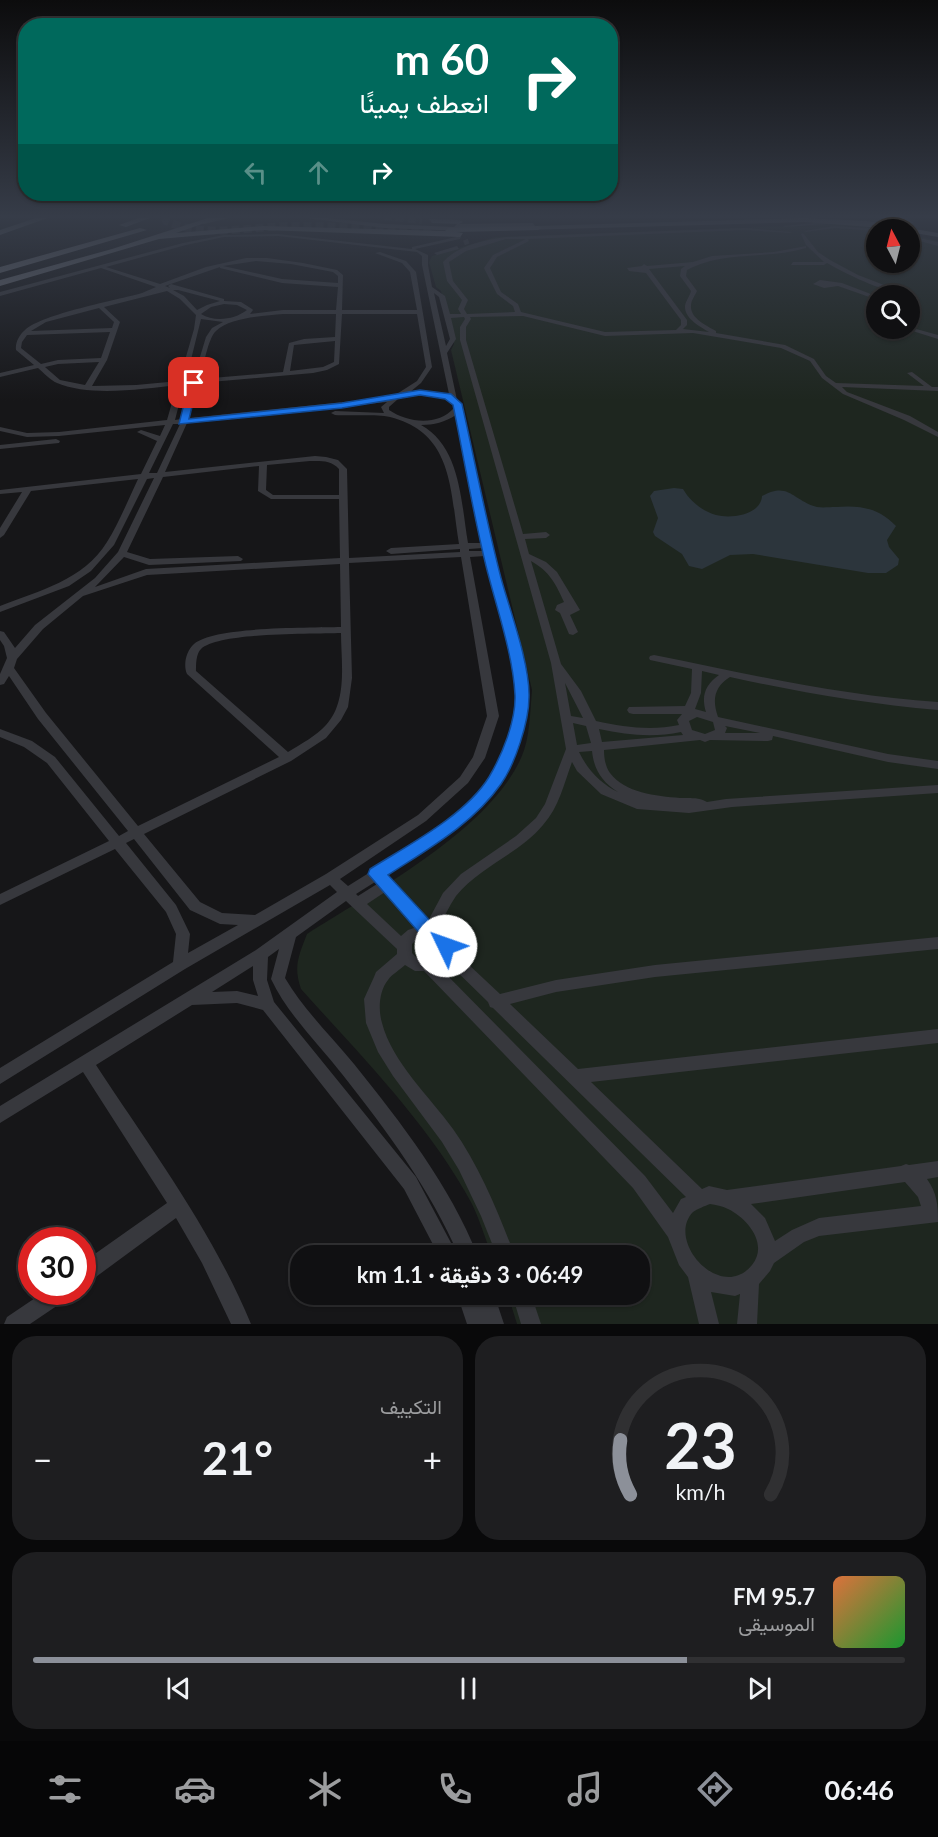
<!DOCTYPE html>
<html lang="ar">
<meta charset="utf-8">
<style>
:root{--surface:#101012;--page:#1e1e20;--text:#f1f3f6;--muted:#9c9d9f;--line:#303032;--accent:#8c9099}
body{margin:0;font-family:Lato,Vazirmatn,sans-serif;background:var(--page);color:var(--text);direction:rtl;height:100vh;display:flex;flex-direction:column;font-size:22px;white-space:nowrap}
*{box-sizing:border-box;margin:0}
p{font-size:20px;color:var(--muted)}
.icon{flex:none;width:33px;height:33px;fill:none;stroke:currentColor;stroke-width:2;stroke-linecap:round;stroke-linejoin:round}
.map{position:relative;height:1324px;overflow:hidden;direction:ltr}
.side{display:flex;flex-direction:column;gap:12px;padding:12px;background:#09090a;flex:1}
.side>*{flex:none}
.banner{position:absolute;left:18px;top:18px;width:600px;height:183px;border-radius:24px;box-shadow:0 2px 4px #0004,0 0 0 2px var(--line);direction:rtl;background:#00695c;color:#fff;overflow:hidden}
.needle{width:39px;rotate:353deg}
.tools{position:absolute;left:866px;top:219px;display:grid;gap:12px}
.tools a{display:grid;place-items:center;width:54px;height:54px;border-radius:50%;background:var(--surface);box-shadow:0 2px 4px #0004,0 0 0 2px var(--line);font-size:30px}
.speed{position:absolute;left:18px;top:1227px;display:flex;gap:12px;font-size:30px;font-weight:700;text-align:center}
.speed>*{display:grid;place-content:center;width:78px;height:78px;border-radius:50%;background:var(--surface);box-shadow:0 2px 4px #0004,0 0 0 2px var(--line);line-height:1}
.speed .limit{border:9px solid #d22;background:#fff;color:#111}
.pin{position:absolute;display:grid;place-items:center;width:51px;height:51px;color:#fff;margin:-26px;border-radius:12px;box-shadow:0 3px 9px #0006}
.me{position:absolute;width:66px;margin:-33px;rotate:312deg;stroke-linejoin:round;filter:drop-shadow(0 0 4px #0008)}
.turn{display:flex;align-items:center;gap:21px;height:126px;padding:0 30px;font-size:27px}
.turn .icon{width:78px;height:78px;stroke-width:2.5}
.turn b{display:block;font-size:42px;line-height:51px}
.lanes{display:flex;align-items:center;height:57px;padding:0 30px;background:#0003;justify-content:center;gap:30px;direction:ltr}
.lanes .off{opacity:.35}
.big{font-size:45px;font-weight:700;line-height:1.1}
.side .widget{flex:1;display:flex;flex-direction:column;justify-content:center;gap:9px;min-width:0;padding:0 21px;border-radius:24px;background:var(--page)}
.side .dial{align-items:center;gap:0}
.dial svg{height:156px;overflow:visible;fill:none;stroke:var(--line);stroke-width:7;stroke-linecap:round;text-anchor:middle}
.dial text{fill:var(--text);stroke:none}
.song{display:flex;align-items:center;gap:18px}
.cover{width:72px;height:72px;border-radius:9px;background:linear-gradient(135deg,hsl(20 70% 55%),hsl(130 70% 35%))}
.played{height:6px;border-radius:3px;background:linear-gradient(90deg,var(--accent) 75%,var(--line) 75%)}
.keys{display:flex;justify-content:space-around;direction:ltr}
.heat{display:flex;justify-content:space-between;align-items:center;font-size:33px;direction:ltr}
.side .tiles{flex:1;display:grid;gap:12px;grid-template-columns:1fr 1fr}
.widget:last-child{grid-column:span 2}
.trip{position:absolute;left:290px;top:1245px;width:360px;height:60px;border-radius:24px;background:var(--surface);box-shadow:0 2px 4px #0004,0 0 0 2px var(--line);font-weight:700;line-height:60px;text-align:center;direction:rtl}
.dock{display:flex;height:96px;justify-content:space-around;align-items:center;background:#060607;color:var(--muted)}
.dock .icon{width:42px;height:42px}
.dock .active{color:var(--accent)}
.dock b{font-size:27px;color:var(--text)}
.map>svg:first-child{display:block}
.green{fill:#1e261f;fill-rule:evenodd}
.water{fill:#2c353c}
.lines{fill:none;stroke-linecap:round;stroke-linejoin:round}
.minor-tunnel{stroke:#333438;stroke-width:5;stroke-dasharray:5 2;stroke-linecap:butt}
.highway-tunnel{stroke:#333438;stroke-width:8;stroke-dasharray:8 4;stroke-linecap:butt}
.minor{fill:#37383d;fill-rule:evenodd}
.major{fill:#53555c;fill-rule:evenodd}
.highway{fill:#63666e;fill-rule:evenodd}
.route{fill:#1a73e8;stroke:#114b97;stroke-width:1.5}
</style>
<div class="map">
<svg width="938" height="1324" viewBox="0 0 938 1324">
<rect width="100%" height="100%" fill="#161618"/>
<path class="green" d="M833,224L885,229L876,230V262H909V234L938,241V1324H517L508,1295L639,1294V1256L492,1255C485,1239 480,1220 472,1204C429,1124 361,1056 301,989C293,966 299,955 307,934C374,891 488,831 521,758C530,739 530,712 532,690L451,350L454,344L441,291L436,287L429,262L432,256L495,237ZM876,296H909V328H876Z"/>
<path class="water" d="M674,488L683,489C690,501 702,511 716,515C731,519 761,515 762,496C789,481 792,500 817,507C823,508 830,507 836,507C860,505 879,508 896,526L887,540L889,547L899,559L898,565L886,573H868L753,554L730,555L702,569L689,566L682,554L655,536L653,532L658,518L650,496L654,491Z"/>
<g class="lines">
<path class="minor-tunnel" d="M464,243L469,241"/>
<path class="highway-tunnel" d="M165,216L166,221C206,239 251,226 294,226C340,226 386,229 432,230
M384,216L422,220"/>
<path class="minor" d="M825,222L827,224L785,227L783,226Z
M871,225L893,229L895,230L869,227Z
M835,226L876,229L878,230H876V231L835,228L806,232L804,231Z
M745,228L792,232L790,233L745,230L528,239L529,241L497,257L490,268L501,292L518,304L521,312L605,332L676,330L681,325V320L646,273L629,271L627,268L642,266L644,264L647,266L693,262L712,256L774,252L806,246V248C766,260 724,250 687,270L686,276L697,291C695,296 691,300 691,306C690,318 707,326 716,331V333L785,345L814,359L826,376L836,383L924,386L907,373L912,372L932,387H938V391L842,387L847,392L910,416L938,432V437L904,420L843,394L822,378L810,361L781,348L693,333L605,336L523,316L470,317L471,319L466,327V340L523,534L546,532L550,535L546,538L525,539L529,554L546,562L557,572L580,610L570,615L578,632L573,635L569,634L560,613L555,610L557,605L564,602C556,584 549,571 531,561L561,664L581,691L596,721C624,727 651,731 679,725L677,720L682,714H633L629,713L627,710L629,707L685,706L691,693L692,669L650,660L649,658L650,656L654,655C748,674 842,696 938,702V710C868,704 799,692 730,677C714,687 712,700 718,717L888,754L938,761V769L888,762L773,736L772,740L768,741L710,740L705,742L700,740L604,750C604,757 605,766 610,773C625,793 656,796 680,798C688,798 700,797 707,802L726,799L938,785V793L732,807L689,813L637,809L601,794L577,771L572,762C564,784 559,807 543,825C519,854 480,866 456,896C449,906 444,917 439,929L447,933L452,949L500,994L556,980L655,965L938,937V949L655,977L556,992L510,1004L578,1069L938,1029V1043L591,1082L702,1189L709,1186L727,1190L901,1166L906,1164L909,1165L938,1161V1177L927,1179C937,1193 938,1205 938,1222L819,1236L804,1242L774,1263L770,1271L759,1284L757,1324H737L740,1294L735,1296L711,1292L719,1324H699L688,1277L679,1265L668,1237L633,1188L424,971H415L405,965C400,970 392,974 388,980C379,991 378,1010 382,1023C392,1062 430,1097 453,1129C480,1167 498,1212 515,1256H497L481,1216L459,1170L442,1142L393,1076L378,1052L366,1023L364,999L374,977L376,972L397,954V949L346,901L296,937L285,978C304,1010 331,1036 354,1064C402,1124 449,1184 478,1256H459C430,1189 387,1131 342,1074C318,1043 288,1015 271,979L279,949L268,957L267,980L274,1002L416,1177L458,1256H439L404,1189L263,1010L237,1003L192,1005L96,1065C151,1149 212,1230 251,1324H231L202,1263L176,1218L89,1282L82,1284V1263L167,1203L83,1072L0,1123V1106L256,950L337,892L330,885L185,969L0,1084V1068L173,962L176,934L166,912L115,849L0,905V894L109,841L47,763L24,747L0,737V729L32,741L55,757L119,836L128,831L38,719L9,676L4,684L0,685V674L7,658L4,646L0,640V631L4,632L15,648L35,625L95,578L118,552L154,478L147,479L114,545L91,571L69,586L0,612V606C38,591 84,580 107,542C119,523 128,500 138,479L31,491L4,535L0,538V528L22,492L0,494V490L141,474L157,441L137,432L141,430L160,436L165,425L59,436L27,437L0,431V427L27,433L59,432L167,420L177,385C142,389 90,397 57,383C50,380 44,373 38,368L0,377V373L34,365L16,350C15,343 19,335 25,330C42,314 117,300 142,293L156,287L101,268L0,296V292L183,243L224,235L278,234L412,249V247L456,237L457,234L453,230L455,229L462,234L460,239L415,249L428,255V265L432,287L445,296L450,314H461L458,309L462,300L447,281L443,262C458,245 485,240 506,237ZM278,236L417,252L422,256V265L449,394L420,390L410,392L421,383L432,367L416,272L406,261L380,252L375,253L402,263L410,272L417,310H342L343,275L337,270L303,263L267,258H246L206,267L160,284L106,267L186,245L224,237ZM506,239H526L493,255L484,268L497,294L513,306L515,312L467,314L464,309L468,300L453,281L449,262L466,251ZM256,261L291,264L333,272L338,276V283L282,279L223,266ZM685,266L681,269L680,276L691,291C690,296 686,300 685,306C684,318 700,327 709,332L683,329L687,325V320L649,269ZM220,267V268L282,283L338,287L336,310H283L250,314L253,310L252,309L241,302L224,301V299L171,284L168,286L170,288L165,286ZM173,290H178L220,301L207,305L197,310L184,296ZM167,291L180,299L196,315L194,329L179,381L136,385L92,386L107,360L120,322L104,307ZM434,293L439,297L450,339L446,346ZM224,304L237,305L247,310C234,320 214,322 201,314L211,307ZM99,308L114,322L112,328L31,331L46,322ZM283,314H336L335,337L304,339L289,343L283,372L200,379C203,368 208,338 216,331C230,317 264,316 283,314ZM342,314H417L426,367L417,381L392,397L189,418L199,383L313,373L327,370L339,364ZM464,317L465,319L460,327V340L551,663L566,749L545,804L536,818L516,836L461,874L443,893L428,921L385,875L425,850L471,815L500,782L521,735L527,697L525,675L494,553L462,404L457,400L447,353L456,339L451,318ZM201,319L223,322L212,328L206,337L193,380H186ZM110,332L101,358L58,360L41,364L21,348L22,342L27,335ZM335,341L334,362L323,367L290,371L294,345ZM99,362L85,385L60,380L45,367L58,364ZM192,384L181,419L175,420L184,385ZM420,394L446,398L454,405V408C438,426 408,423 389,410V407L398,399ZM387,402L381,407L384,413L335,411L331,413L335,415C351,416 376,414 390,417C454,433 450,491 459,544L391,548L386,551L391,554L460,549V552L349,558L347,469L338,460L326,457L315,456L165,472L187,423ZM456,415L482,543H468C461,503 461,447 421,425C434,425 445,422 456,415ZM173,424H180L157,473H149ZM310,461C321,461 331,460 339,469V495H273L266,490L267,465ZM259,466L258,491L271,499H339L340,558L146,569L95,587L124,557L149,565L241,561L243,559L238,556L150,559L127,552L163,477ZM483,548L484,551H469V549ZM485,556L515,675L517,697L509,735L491,777L463,809L415,844L348,886L340,879L426,821L468,783L485,758L499,716L470,557ZM461,557L487,716L473,757L460,777L418,815L326,874L255,915L222,913L200,902L144,834L291,761L326,738L341,720L348,707L352,678L349,563ZM340,564L341,627C311,628 214,626 194,644C186,651 183,665 187,674L279,757L138,826L46,713L14,668L17,659L43,629L83,596L147,575ZM341,633C341,662 348,701 326,725C316,736 301,744 288,752L196,671C196,664 196,654 201,649C219,632 314,634 341,633ZM702,671L719,675C705,685 701,696 706,712L695,709L701,693ZM565,683L583,718L571,716ZM697,717L713,722L715,730L705,734L692,730L689,721ZM573,723L586,726L591,743L577,745ZM725,726L760,733H725L727,728ZM599,729C627,735 653,738 681,732L683,735L602,742ZM592,751C594,770 602,782 618,792C601,784 587,769 579,752ZM134,839L190,910L220,924L238,925L188,953L190,934L176,905L126,843ZM375,882L377,884L358,896L356,894ZM385,892L417,927L408,930L401,936L367,904ZM428,937L436,940L438,951L431,958L418,959L412,953V944L418,938ZM446,961L488,1002L490,1007L493,1008L686,1197L681,1199L673,1213L645,1176L440,968ZM253,966V980L258,996L237,991L212,992ZM905,1182L918,1197L921,1206L819,1218L792,1230L775,1241L765,1218L751,1204ZM710,1204C716,1205 722,1206 728,1209C747,1218 769,1244 752,1265C721,1303 665,1241 693,1212C697,1209 705,1206 710,1204Z
M803,233L818,252L830,260L858,275L897,290C885,294 839,270 827,263L824,265H791L793,262H824L806,245L801,234Z
M909,236L938,242V246L909,238Z
M457,246L459,249L437,255L434,253Z
M820,280L842,283L876,296V304L873,306L876,311V318L874,317L867,306L875,299L838,286L824,288L813,284Z
M909,327L938,335V339L903,328H909Z
M56,439L60,441L59,443L0,449V445Z
M44,1292H69L67,1299L30,1324H4L7,1317Z
M457,1294H494L504,1324H467Z
M512,1294H531L541,1324H521Z"/>
<path class="major" d="M226,216H237L204,224L201,222Z
M290,216H308L385,224L454,227L457,224L533,223L535,226L804,218L867,221L938,233V237L909,232V230L804,222L524,230L522,227L468,228L466,231L385,228Z
M891,216H899L914,223L909,224Z"/>
<path class="highway" d="M42,216H53L0,235V230Z
M144,216H155L126,227L119,225Z
M214,216H225L176,233L263,226L445,231L448,228L538,226L542,228L538,230L456,232L463,233L460,237L263,230L159,239L0,286V280L112,249Z
M429,219L459,220L463,222L459,224L432,223Z
M140,228L147,230L0,273V267Z"/>
</g>
<linearGradient id="sky" x2="0" y2="1"><stop stop-color="#0c0c0d"/><stop offset="0.54" stop-color="#363c48"/><stop offset="1" stop-color="#363c48" stop-opacity="0"/></linearGradient>
<rect width="938" height="401" fill="url(#sky)"/>
<path class="route" d="M194,380L198,383L189,419L342,403L420,390L451,394L462,404C475,462 486,520 501,578C510,611 530,664 529,697C529,722 515,764 501,784C473,824 428,849 388,875L435,926L448,932L456,946L453,952L446,954L440,952L435,942L422,936L368,874L370,869C408,845 465,816 489,777C502,755 516,721 515,695C513,654 496,606 486,566C473,513 464,458 453,405L445,399L420,395L342,408L179,424L189,383Z"/>
</svg>
<div class="tools">
<a><svg class="needle" viewBox="-14 -14 28 28"><path d="M0-13l5 13h-10z" fill="#e53935"/><path d="M0 13l5-13h-10z" fill="#9c9d9f"/></svg></a>
<a><svg class="icon" aria-label="search" viewBox="0 0 24 24"><circle cx="10" cy="10" r="6"/><path d="M15 15l6 6"/></svg></a>
</div>
<div class="speed"><div class="limit">30</div></div>
<div class="pin" style="left:194px;top:383px;background:#d93025"><svg class="icon" aria-label="arrive" viewBox="0 0 24 24"><path d="M6 21V4h12l-3 4 3 4H6"/></svg></div>
<svg class="me" style="left:446px;top:946px" viewBox="-20 -20 40 40"><circle r="19" fill="#fff"/><path d="M0-13L10 11 0 6-10 11z" fill="#1a73e8"/></svg>
<div class="trip">06:49 · 3 دقيقة · 1.1 km</div>
<div class="banner">
<div class="turn"><svg class="icon" aria-label="right" viewBox="0 0 24 24"><path d="M7 20v-9h11M14 6l5 5-5 5"/></svg><div><b>60 m</b>انعطف يمينًا</div></div>
<div class="lanes"><svg class="icon off" aria-label="left" viewBox="0 0 24 24"><path d="M17 20v-9H6M10 6l-5 5 5 5"/></svg><svg class="icon off" aria-label="ahead" viewBox="0 0 24 24"><path d="M12 20V5M6 11l6-6 6 6"/></svg><svg class="icon" aria-label="right" viewBox="0 0 24 24"><path d="M7 20v-9h11M14 6l5 5-5 5"/></svg></div>
</div>
</div>
<section class="side">
<div class="tiles">
<div class="widget dial"><svg viewBox="0 0 100 80">
<path d="M14 69A42 42 0 1 1 86 69"/>
<path d="M14 69A42 42 0 0 1 9 41" stroke="#8c9099"/>
<text x="50" y="56" font-size="32" font-weight="700">23</text>
<text x="50" y="72" font-size="11">km/h</text>
</svg></div>
<div class="widget"><p>التكييف</p>
<div class="heat"><a>−</a><b class="big">21°</b><a>+</a></div>
</div>
<div class="widget">
<div class="song"><i class="cover"></i><div><b>95.7 FM</b><p>الموسيقى</p></div></div>
<div class="played"></div>
<div class="keys"><svg class="icon" aria-label="previous" viewBox="0 0 24 24"><path d="M18 5L8 12l10 7zM5 5v14"/></svg><svg class="icon" aria-label="pause" viewBox="0 0 24 24"><path d="M8 5v14M16 5v14"/></svg><svg class="icon" aria-label="next" viewBox="0 0 24 24"><path d="M6 5l10 7-10 7zM19 5v14"/></svg></div>
</div>
</div>
</section>
<nav class="dock">
<b>06:46</b>
<svg class="icon active" aria-label="directions" viewBox="0 0 24 24"><path d="M12 3l9 9-9 9-9-9zM9 14v-3h6M13 9l2 2-2 2"/></svg>
<svg class="icon" aria-label="music" viewBox="0 0 24 24"><path d="M9 18V5l10-2v13"/><circle cx="6" cy="18" r="3"/><circle cx="16" cy="16" r="3"/></svg>
<svg class="icon" aria-label="phone" viewBox="0 0 24 24"><path d="M5 4h4l2 5-3 2q2 4 5 5l2-3 5 2v4C11 20 4 13 5 4z"/></svg>
<svg class="icon" aria-label="climate" viewBox="0 0 24 24"><path d="M12 3v18M4 7l16 10M4 17L20 7"/></svg>
<svg class="icon" aria-label="car" viewBox="0 0 24 24"><path d="M5 17H2v-5l4-1 3-4h7l3 4 3 1v5h-3M9 17h6M6 11h13"/><circle cx="7" cy="17" r="2"/><circle cx="17" cy="17" r="2"/></svg>
<svg class="icon" aria-label="filters" viewBox="0 0 24 24"><path d="M4 7h16M4 17h16"/><circle cx="9" cy="7" r="2"/><circle cx="15" cy="17" r="2"/></svg>
</nav>
